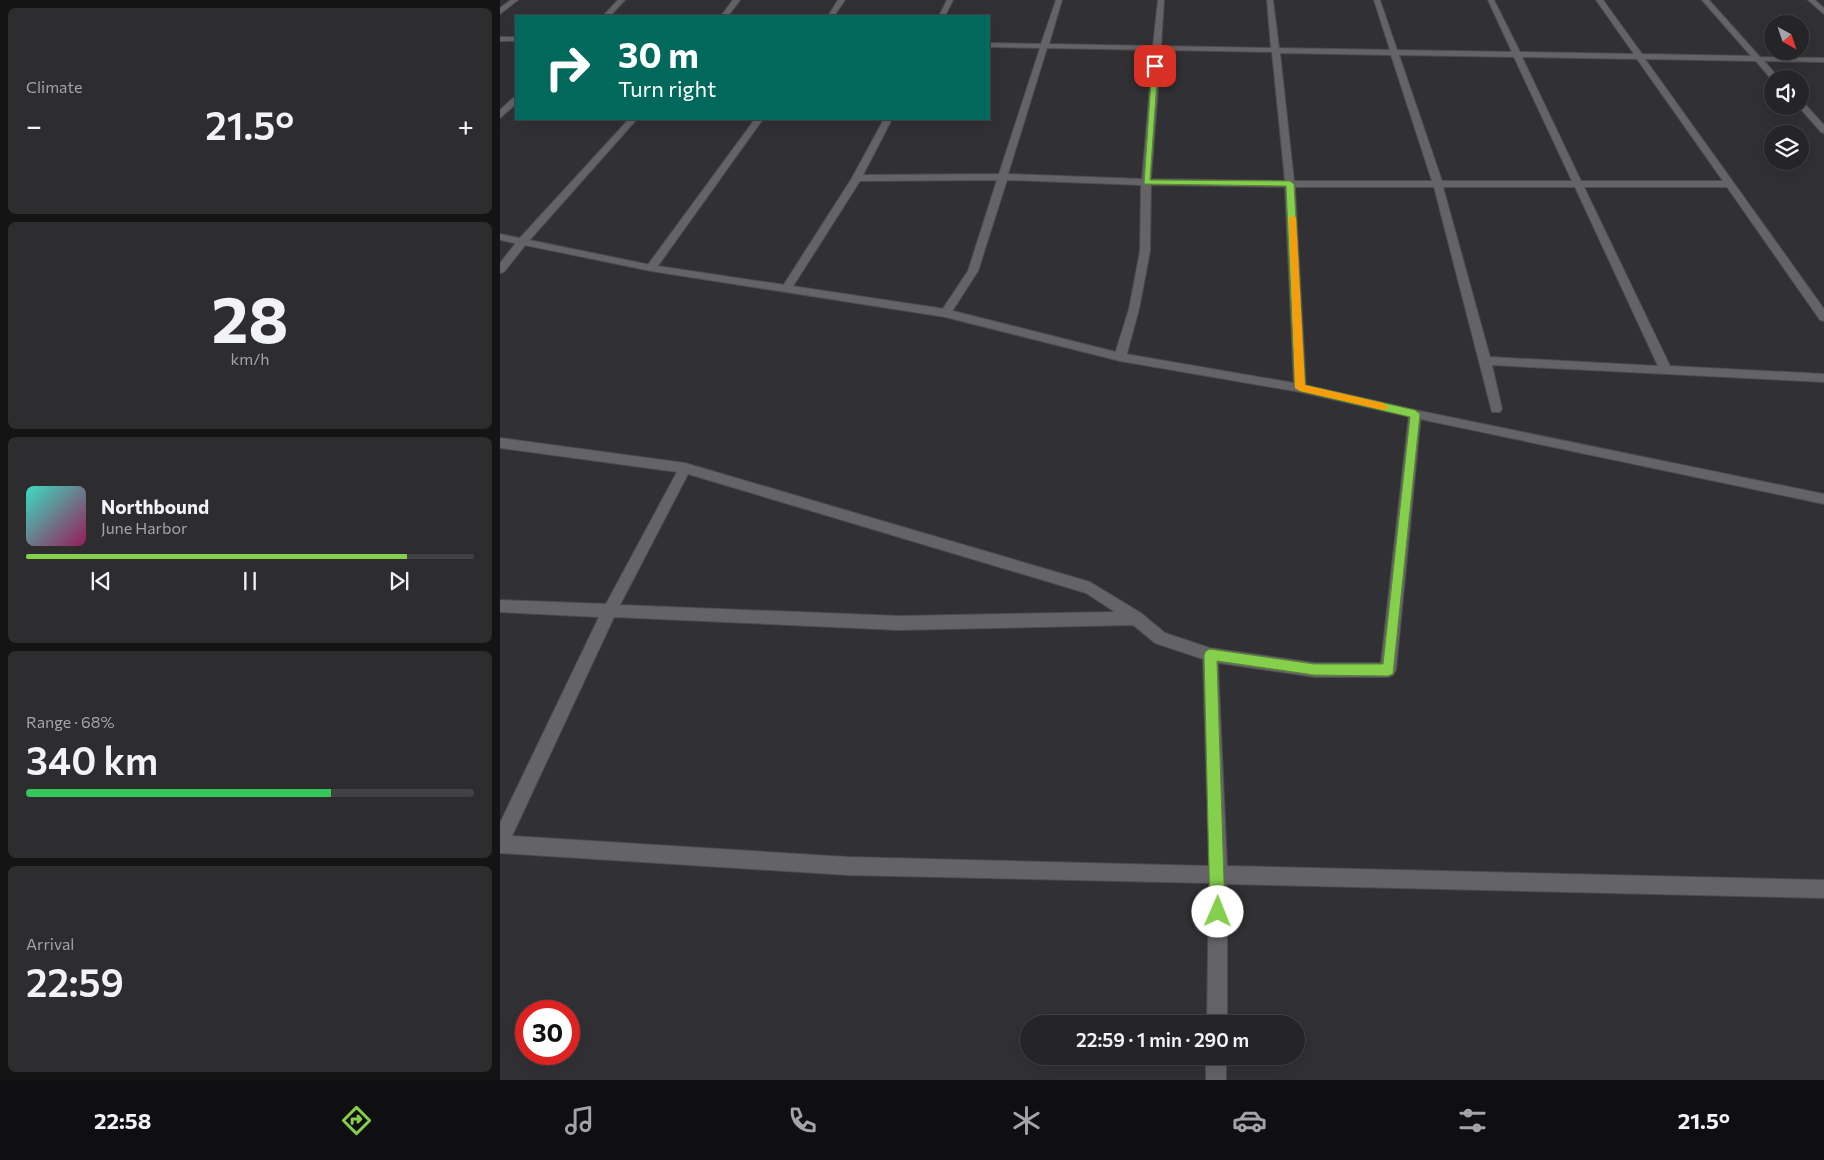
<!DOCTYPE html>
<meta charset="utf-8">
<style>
:root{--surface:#252427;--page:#2d2c2f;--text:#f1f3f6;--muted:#a3a4a7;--line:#424144;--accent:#85cf4d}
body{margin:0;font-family:Commissioner,sans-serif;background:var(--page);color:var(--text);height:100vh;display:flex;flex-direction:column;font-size:19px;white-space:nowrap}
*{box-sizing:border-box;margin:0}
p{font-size:16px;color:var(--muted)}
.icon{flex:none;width:28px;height:28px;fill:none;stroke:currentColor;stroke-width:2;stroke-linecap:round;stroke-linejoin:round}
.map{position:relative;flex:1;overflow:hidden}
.drawer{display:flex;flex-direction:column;gap:8px;padding:8px;background:#141415;width:500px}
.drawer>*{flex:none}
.top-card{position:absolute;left:15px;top:15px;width:475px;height:105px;border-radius:0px;box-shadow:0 5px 20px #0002,0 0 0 1px var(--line);background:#00695c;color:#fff;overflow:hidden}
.needle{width:32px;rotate:140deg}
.tools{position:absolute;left:1264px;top:15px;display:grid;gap:10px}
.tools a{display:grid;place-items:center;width:45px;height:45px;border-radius:50%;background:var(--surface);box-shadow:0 5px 20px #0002,0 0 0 1px var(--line);font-size:25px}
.speed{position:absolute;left:15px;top:1000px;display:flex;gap:10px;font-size:25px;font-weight:700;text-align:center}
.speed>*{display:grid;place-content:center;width:65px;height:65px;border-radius:50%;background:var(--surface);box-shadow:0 5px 20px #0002,0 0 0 1px var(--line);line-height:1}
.speed .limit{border:8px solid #d22;background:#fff;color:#111}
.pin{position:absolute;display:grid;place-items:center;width:42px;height:42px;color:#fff;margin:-21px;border-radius:10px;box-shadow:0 2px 8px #0006}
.me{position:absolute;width:55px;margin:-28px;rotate:1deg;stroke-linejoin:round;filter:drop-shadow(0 0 4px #0008)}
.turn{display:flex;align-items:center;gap:18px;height:105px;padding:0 20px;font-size:22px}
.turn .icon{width:65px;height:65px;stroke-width:2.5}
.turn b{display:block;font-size:35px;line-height:42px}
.big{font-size:38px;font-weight:600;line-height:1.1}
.drawer .card{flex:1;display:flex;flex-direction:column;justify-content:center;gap:8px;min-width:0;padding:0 18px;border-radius:8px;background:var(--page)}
.drawer .dial{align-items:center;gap:0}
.dial b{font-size:65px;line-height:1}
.song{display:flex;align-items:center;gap:15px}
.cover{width:60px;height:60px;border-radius:8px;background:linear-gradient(135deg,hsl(170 70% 55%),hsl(330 70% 35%))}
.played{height:5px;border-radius:2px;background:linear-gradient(90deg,var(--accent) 85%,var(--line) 85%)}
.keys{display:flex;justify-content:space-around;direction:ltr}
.heat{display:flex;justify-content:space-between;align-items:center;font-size:28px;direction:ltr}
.charge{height:8px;border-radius:4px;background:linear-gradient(90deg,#34c759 68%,var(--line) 0)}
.trip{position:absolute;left:520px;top:1015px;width:285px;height:50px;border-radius:25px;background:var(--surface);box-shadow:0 5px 20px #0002,0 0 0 1px var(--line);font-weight:600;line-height:50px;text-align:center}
.tab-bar{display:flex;height:80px;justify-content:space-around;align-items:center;background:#0f0e10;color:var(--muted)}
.tab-bar .icon{width:35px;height:35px}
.tab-bar .on{color:var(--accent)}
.tab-bar b{font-size:22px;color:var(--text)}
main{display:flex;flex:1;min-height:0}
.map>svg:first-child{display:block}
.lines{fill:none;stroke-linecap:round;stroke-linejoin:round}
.minor-casing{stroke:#4c4b4e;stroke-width:2}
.tertiary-casing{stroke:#4c4b4e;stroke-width:2}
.minor{fill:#646367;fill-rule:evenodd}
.tertiary{fill:#646367;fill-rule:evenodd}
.route{fill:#85cf4d;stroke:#568732}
.slow{fill:#f59e0b}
</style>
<main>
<section class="drawer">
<div class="card"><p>Climate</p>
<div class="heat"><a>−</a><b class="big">21.5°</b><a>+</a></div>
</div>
<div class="card dial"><b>28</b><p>km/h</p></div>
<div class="card">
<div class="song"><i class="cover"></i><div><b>Northbound</b><p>June Harbor</p></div></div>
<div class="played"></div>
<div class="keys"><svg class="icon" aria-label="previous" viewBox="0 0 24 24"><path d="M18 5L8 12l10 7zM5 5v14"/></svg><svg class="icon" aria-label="pause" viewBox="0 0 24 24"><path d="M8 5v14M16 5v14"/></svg><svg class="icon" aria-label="next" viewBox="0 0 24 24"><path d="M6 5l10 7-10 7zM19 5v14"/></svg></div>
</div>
<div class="card"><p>Range · 68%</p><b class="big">340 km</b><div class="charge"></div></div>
<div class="card"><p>Arrival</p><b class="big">22:59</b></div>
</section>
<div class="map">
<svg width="1324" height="1080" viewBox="0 0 1324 1080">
<rect width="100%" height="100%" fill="#313034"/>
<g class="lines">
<g class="minor-casing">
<path id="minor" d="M11,0H18L0,14V8Z
M118,0H125L110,16H103Z
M233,0H240L228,16H221Z
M338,0H345L334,16H328Z
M447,0H453L445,16H439Z
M556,0H562L549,44L653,46L658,0H664L661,46L771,48L767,0H773L779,48L890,50L874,0H880L897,50L1012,52L988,0H994L1020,52L1134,54L1096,0H1103L1142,54L1251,56L1202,0H1209L1260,57L1324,58V62L1264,61L1280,79L1272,80L1256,61L1145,59L1324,309V321L1320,320L1227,187H1084L1170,366L1324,374V382L992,365L1002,409L1000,412H992L934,187H795L806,388L800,392L794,388L785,187L651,185L650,251L639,309L626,357L620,361L614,357L629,309L640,251L641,185L507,180L478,271L449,316L445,317L440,313L468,271L497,180L360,181L290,291H282L281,289L352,178L384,119H392L363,175L499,174L540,48L489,47V43L541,44ZM547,48L653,50L642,179L508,174ZM661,50L772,52L785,181L651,179ZM780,53L891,55L932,181H794ZM899,55L1014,57L1072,181H942ZM1022,57L1137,59L1223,181H1081ZM943,187H1075L1158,366L990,357Z
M1308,0H1315L1324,8V14Z
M0,37H16V41H0Z
M13,98H16V104L0,118V110Z
M1300,102H1303L1324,125V133L1321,132L1298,106H1300Z
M129,119H137L27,243L4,272L0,273V263L19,239Z
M255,119H263L155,270H147L146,268L147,266Z
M915,410L921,414L896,670L893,675L888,677H815L718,663L727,866L1324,880V898L727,884V1024H707L709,883L347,875L0,853V823L99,617L0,612V600L106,604L177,472L0,448V438L185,463L590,582L641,613L665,633L710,648L815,663H881L909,414ZM188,474L586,593L615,612L399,616L120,605ZM114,617L399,630L633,625L655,643L703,659L709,866L347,857L12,836Z
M706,1056H726V1080H706Z"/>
</g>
<g class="tertiary-casing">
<path id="tertiary" d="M0,234L151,265L445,309L620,353L800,384L915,410L1324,494V504L915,418L800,392L620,361L445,317L151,271L0,240Z"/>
</g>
<use href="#minor" class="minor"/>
<use href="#tertiary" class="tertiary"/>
</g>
<path class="route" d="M655,64L658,66L650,180L790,181L794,184L805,385L915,410L920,414L893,674L888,676L814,675L717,661L725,912L723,918L718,920L712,918L710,912L704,655L706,651L710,649L814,664H883L910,417L800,391L795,388L786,186L644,184L652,66Z"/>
<path class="slow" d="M789,216L796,217L805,385L883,403L888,407L886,409L883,410L800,391L795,388Z"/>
</svg>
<div class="tools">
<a><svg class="needle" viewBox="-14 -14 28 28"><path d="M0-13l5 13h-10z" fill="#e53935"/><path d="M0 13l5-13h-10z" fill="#a3a4a7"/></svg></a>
<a><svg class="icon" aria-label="sound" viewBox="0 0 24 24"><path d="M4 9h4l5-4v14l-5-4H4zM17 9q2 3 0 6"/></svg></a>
<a><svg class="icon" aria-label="layers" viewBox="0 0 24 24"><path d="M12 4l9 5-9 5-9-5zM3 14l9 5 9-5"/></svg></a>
</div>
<div class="speed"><div class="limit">30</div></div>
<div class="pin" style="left:655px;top:66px;background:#d93025"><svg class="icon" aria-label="arrive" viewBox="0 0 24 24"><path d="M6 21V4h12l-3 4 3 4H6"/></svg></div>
<svg class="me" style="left:718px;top:912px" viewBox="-20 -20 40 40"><circle r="19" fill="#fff"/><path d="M0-13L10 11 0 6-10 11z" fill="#85cf4d"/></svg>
<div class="trip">22:59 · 1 min · 290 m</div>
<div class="top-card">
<div class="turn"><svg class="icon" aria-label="right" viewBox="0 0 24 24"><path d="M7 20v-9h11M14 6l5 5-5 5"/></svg><div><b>30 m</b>Turn right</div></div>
</div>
</div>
</main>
<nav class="tab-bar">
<b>22:58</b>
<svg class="icon on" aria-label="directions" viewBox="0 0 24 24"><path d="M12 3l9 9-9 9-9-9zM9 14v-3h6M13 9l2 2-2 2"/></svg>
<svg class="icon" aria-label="music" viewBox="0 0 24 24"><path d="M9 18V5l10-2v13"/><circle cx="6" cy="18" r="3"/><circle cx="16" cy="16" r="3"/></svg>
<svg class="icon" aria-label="phone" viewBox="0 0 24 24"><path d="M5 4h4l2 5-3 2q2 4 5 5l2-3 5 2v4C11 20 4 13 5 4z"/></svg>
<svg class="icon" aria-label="climate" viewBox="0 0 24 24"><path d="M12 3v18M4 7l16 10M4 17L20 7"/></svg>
<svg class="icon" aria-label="car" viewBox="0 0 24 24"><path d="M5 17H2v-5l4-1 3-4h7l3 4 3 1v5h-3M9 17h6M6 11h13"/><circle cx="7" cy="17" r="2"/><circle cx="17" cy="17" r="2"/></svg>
<svg class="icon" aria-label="filters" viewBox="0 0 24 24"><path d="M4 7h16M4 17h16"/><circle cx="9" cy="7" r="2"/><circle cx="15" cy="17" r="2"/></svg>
<b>21.5°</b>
</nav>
